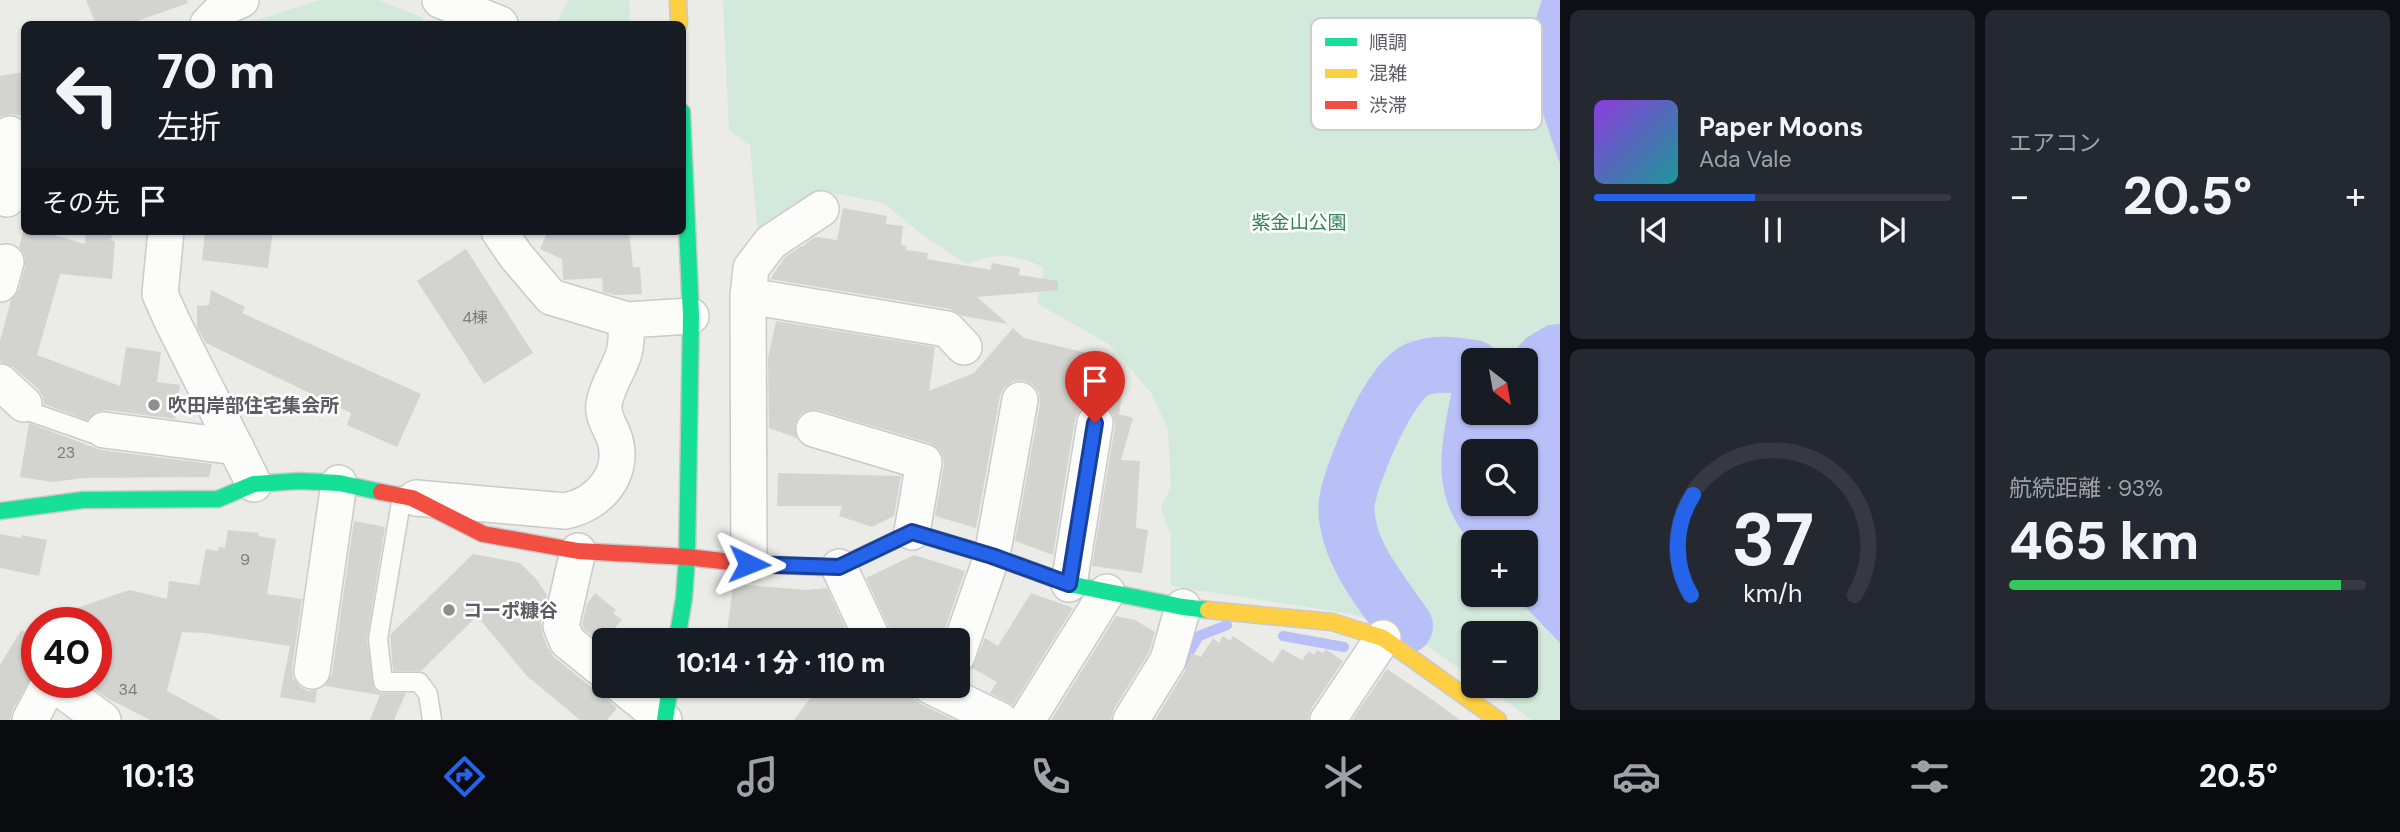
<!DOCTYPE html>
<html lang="ja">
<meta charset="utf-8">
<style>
:root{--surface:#171b24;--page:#242831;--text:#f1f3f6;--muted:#9ea1a6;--line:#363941;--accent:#2563eb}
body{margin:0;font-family:"DM Sans","Noto Sans JP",sans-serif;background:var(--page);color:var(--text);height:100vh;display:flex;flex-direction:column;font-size:26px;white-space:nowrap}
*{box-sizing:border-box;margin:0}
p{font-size:23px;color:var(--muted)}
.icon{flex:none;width:38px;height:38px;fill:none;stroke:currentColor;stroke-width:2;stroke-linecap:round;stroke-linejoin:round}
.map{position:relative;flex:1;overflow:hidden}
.drawer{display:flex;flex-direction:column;gap:10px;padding:10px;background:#0d0f14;width:840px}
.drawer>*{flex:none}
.guide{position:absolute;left:21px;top:21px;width:665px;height:214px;border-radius:10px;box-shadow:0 2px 5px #0004;background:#171b24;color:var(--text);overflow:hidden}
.needle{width:46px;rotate:149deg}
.tools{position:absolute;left:1461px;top:348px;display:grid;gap:14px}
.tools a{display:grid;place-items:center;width:77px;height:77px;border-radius:10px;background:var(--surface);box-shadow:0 2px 5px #0004;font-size:35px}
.speed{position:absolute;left:21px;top:607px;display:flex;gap:14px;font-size:35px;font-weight:700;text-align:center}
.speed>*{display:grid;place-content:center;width:91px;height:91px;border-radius:50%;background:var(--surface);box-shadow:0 2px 5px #0004;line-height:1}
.speed .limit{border:10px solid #d22;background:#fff;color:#111}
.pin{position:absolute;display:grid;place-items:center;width:60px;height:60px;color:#fff;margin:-72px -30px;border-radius:50% 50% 50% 0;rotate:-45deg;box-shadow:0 0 7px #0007}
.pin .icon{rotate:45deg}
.me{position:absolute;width:77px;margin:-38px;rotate:92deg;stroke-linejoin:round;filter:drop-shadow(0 0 5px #0008)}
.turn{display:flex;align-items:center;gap:24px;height:147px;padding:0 21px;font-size:32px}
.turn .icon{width:91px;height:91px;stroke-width:2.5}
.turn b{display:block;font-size:49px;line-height:60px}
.then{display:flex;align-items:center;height:66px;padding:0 21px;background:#0003;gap:14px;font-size:26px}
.big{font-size:52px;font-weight:800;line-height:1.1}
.drawer .card{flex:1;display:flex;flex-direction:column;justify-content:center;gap:10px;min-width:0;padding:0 24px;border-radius:10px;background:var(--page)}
.drawer .dial{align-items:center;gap:0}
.dial svg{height:182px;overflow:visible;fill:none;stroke:var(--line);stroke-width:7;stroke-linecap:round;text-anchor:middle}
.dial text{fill:var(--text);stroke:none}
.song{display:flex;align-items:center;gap:21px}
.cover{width:84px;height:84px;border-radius:10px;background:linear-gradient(135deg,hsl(270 70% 55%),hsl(180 70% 35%))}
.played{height:7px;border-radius:4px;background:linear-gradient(90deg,var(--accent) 45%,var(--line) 45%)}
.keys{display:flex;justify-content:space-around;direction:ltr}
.heat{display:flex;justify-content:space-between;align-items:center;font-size:38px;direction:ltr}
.charge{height:10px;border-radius:5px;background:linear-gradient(90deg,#34c759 93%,var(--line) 0)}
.drawer .tiles{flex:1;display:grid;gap:10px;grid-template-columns:repeat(2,1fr)}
.trip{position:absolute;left:592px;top:628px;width:378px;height:70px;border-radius:10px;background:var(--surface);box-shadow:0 2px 5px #0004;font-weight:800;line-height:70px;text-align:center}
.tab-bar{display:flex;height:112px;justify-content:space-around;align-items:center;background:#090b0e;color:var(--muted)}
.tab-bar .icon{width:49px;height:49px}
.tab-bar .on{color:var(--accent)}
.tab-bar b{font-size:32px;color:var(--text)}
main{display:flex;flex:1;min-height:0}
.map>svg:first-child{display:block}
.green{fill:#d3e9db;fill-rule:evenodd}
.water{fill:#b9c0f8;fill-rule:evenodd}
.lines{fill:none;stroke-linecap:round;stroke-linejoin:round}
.stream{stroke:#b9c0f8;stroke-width:10}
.river{stroke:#b9c0f8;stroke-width:56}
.building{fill:#d3d4d0}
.lane-casing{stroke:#c9caca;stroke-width:21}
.street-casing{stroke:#c9caca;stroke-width:38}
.fast-casing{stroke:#c9c9ca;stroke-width:19}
.slow-casing{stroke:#c9c9ca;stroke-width:19}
.jam-casing{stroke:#c9c9ca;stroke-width:19}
.lane{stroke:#fcfcfb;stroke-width:18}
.street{stroke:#fcfcfb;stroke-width:35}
.fast{stroke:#16e098;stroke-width:16}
.slow{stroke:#ffcf43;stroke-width:16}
.jam{stroke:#f24e42;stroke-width:16}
.route-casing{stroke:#184099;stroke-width:18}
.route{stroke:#2563eb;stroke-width:12}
.poi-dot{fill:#8e8e92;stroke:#fff;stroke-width:2.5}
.labels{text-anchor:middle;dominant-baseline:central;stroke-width:5;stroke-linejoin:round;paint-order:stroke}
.number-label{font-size:16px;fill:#7b7b80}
.park-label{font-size:19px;fill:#33845c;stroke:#fff}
.poi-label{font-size:19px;font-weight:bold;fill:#5c5c64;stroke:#fff;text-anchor:start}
.key{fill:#fff;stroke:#ceced0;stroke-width:2}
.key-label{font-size:19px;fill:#5c5c64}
</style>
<main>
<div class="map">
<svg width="1560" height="720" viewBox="0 0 1560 720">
<rect width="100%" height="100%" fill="#ebece7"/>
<path class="green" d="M320,0H378L424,18L421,24H244Z
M568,0H629L630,24H556Z
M723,0H1560V720H1532L1484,686H1526V634H1474L1473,678L1413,636L1352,614L1171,586V537L1161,507L1171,487L1168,430L1152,394L1110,345L1037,303L1044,268C1013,253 999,252 966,264L928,239L883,203L823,191L758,237L750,145L729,130ZM1474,360H1526V413H1474ZM1474,452H1526V504H1474ZM1474,542H1526V595H1474Z"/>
<path class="water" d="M1542,0H1560V164L1537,96L1541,63L1535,21Z
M1560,324V643L1514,595H1526V542H1474L1473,546C1467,537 1459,528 1454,518C1432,476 1444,433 1452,389L1456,383L1473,372L1474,413H1526V360H1496L1513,352L1526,338L1548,325ZM1474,452H1526V504H1474Z"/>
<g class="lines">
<path class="stream" d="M1283,636L1344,647
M1181,666L1199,636L1227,625"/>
<path class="river" d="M1405,626C1384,595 1354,561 1348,523C1346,515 1346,504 1348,496C1354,468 1389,382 1416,370C1436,362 1453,365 1474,368"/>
</g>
<path class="building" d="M86,0H187L188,3L129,24H96Z
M24,72V116L10,114L0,117V76Z
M843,208L887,216L886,224L903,226L901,245L907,246L906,250L928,253L927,259L991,270L992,263L1020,268L1019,275L1058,281V290L977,297L1008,324L963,316L950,309L770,279L785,257L802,246H805L806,243L815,237L837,240Z
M24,228V231H41L85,244L86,231H114L111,240L115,242L112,279L60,274L37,355L120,386L126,347L161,352L157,382L180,385L175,419L106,410L96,412L87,420L44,404L43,397L38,389L13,367L0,362V341L11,300L19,290L25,267V256L19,247Z
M205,231H273L268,268L202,260Z
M548,231H629L633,267H640L642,294L615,295L603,292L602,278L563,280L562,259L540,249Z
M466,249L533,353L484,384L417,281Z
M211,290L245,307L242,313L421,394L397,447L347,425L351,413L206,343L197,327V306L209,305Z
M776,321L935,347L929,391L974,373L1013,328L1024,338L1091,354L1087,369L1113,373L1123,390L1119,414L1133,418L1121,460L1140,461L1136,528L1148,530L1142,573L1092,566L1115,426L1113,415L1107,407L1098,403L1087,405L1079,411L1075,419L1053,555L1015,541L1040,404L1039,393L1032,384L1023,380L1013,381L1004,388L1000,396L976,528L935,516L944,465L943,456L938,448L930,443L819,410H809L800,415L795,424L797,438L769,428L768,358Z
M29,423L101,450L212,464L209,477L83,478L53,482L20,477Z
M778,473L901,476L894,516L872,527L839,516L842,506H777Z
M354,521L385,527L367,640L374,689L382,693H406L394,720H370L380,695L325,686L332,674Z
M228,530L259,533L258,536L276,539L267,594L302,599L292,668L293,678L300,687L308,691L317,690L315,703L280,697L290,646L204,633L182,632L167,691L221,720H150L107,698L96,690V687L95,689L86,682H96V623H45V619L129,590L167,599L169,581L199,585L206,549L218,551L219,547L225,548Z
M0,534L21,538L22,535L47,540L39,576L0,568Z
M473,554L520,563L537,580L547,595L541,622L542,633L548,648L554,657L591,687L603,691L609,701L617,708L607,720H580L527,676L477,616L421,671H393L390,635Z
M914,555L965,571L941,640H893L891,632L866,578Z
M733,584L807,590L827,588L851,640H726Z
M595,593L616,610L613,613L622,620L604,640V645L584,629L582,624L587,604Z
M1031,593L1073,608L1013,705L990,693L997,682L972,668L985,638L998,646Z
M1116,616L1135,620L1155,632L1149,652L1114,709L1111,720H1051Z
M21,630L37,639V668L12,711L10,720H0V665Z
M1223,636L1230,641L1233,636L1273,663L1282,649L1302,660L1309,651L1314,655L1317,650L1323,653L1326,649L1343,661L1311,709L1308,720H1155L1185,671L1191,653L1201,657L1213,638L1219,643Z
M1387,669L1430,698L1460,720H1352Z
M819,686H896L921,704L954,720H794Z"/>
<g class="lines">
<g class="lane-casing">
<path id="lane" d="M24,404L31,412L94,434L104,430
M402,496L378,639L383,682H419L428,694L432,720"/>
</g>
<g class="street-casing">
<path id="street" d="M440,0L500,24
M208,24L225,7L241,0
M7,199L10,134
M166,231L160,294L172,321L254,484
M499,231L516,256L551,297L627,320L691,316
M0,284L6,262
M748,296L751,268L771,242L821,209
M0,382L24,404
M814,429L924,462L912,532
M104,430L236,447
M416,498L565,511C598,505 625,475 615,440C611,427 602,417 604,404C607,385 619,370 624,353C627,342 626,331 627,320
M578,551L561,626L567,641L604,671
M749,564L748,296L947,329L964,347
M839,567L873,640
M1069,584L1095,423
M957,656L992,556L1020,400
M312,671L339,483
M51,682L103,720
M622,686L664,720
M930,686L1000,720
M30,720L50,682
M1027,720L1107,592
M1131,720L1168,660L1183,607
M1328,720L1383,638"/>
</g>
<g class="fast-casing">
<path id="fast" d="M0,511L83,500L218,499L254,484L299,481L339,483L381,492
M824,567H839L912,532L992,556L1069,584L1183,607L1208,610
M677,640L684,598L687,557L691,316L682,112
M665,720L670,686"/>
</g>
<g class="slow-casing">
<path id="slow" d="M678,0L679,24
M1208,610L1332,622L1383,638L1498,720"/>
</g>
<g class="jam-casing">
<path id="jam" d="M381,492L412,498L483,534L578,551L687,557L749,564L824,567"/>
</g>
<use href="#lane" class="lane"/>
<use href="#street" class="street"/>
<use href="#fast" class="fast"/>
<use href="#slow" class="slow"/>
<use href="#jam" class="jam"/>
</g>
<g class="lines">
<g class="route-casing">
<path id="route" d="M749,564L839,567L912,532L992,556L1069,584L1095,423"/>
</g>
<use href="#route" class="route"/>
</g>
<g class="poi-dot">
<circle cx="154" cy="405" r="7"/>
<circle cx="449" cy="610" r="7"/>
</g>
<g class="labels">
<g class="number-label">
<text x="475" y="317">4棟</text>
<text x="66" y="452">23</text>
<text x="245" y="559">9</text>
<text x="128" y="689">34</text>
</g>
<g class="park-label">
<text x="1299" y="222">紫金山公園</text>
</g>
<g class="poi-label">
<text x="168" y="405">吹田岸部住宅集会所</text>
<text x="463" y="610">コーポ糠谷</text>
</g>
</g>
<rect x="1311" y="18" width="231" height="112" rx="10" class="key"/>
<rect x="1325" y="38" width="32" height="8" fill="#16e098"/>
<rect x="1325" y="69" width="32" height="9" fill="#ffcf43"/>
<rect x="1325" y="101" width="32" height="8" fill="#f24e42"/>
<g class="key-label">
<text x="1369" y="49">順調</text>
<text x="1369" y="80">混雑</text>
<text x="1369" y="112">渋滞</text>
</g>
</svg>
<div class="tools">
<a><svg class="needle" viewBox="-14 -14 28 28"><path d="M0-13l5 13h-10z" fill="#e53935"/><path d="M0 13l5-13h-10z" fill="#9ea1a6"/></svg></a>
<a><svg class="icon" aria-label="search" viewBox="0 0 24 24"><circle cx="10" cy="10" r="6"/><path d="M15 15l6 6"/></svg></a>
<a>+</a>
<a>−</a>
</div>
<div class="speed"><div class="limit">40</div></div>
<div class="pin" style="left:1095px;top:423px;background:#d93025"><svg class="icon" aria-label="arrive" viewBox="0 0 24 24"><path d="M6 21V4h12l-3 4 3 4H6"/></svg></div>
<svg class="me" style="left:749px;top:564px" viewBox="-20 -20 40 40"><path d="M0-17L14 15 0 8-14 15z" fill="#2563eb" stroke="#fff" stroke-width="4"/></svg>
<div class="trip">10:14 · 1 分 · 110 m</div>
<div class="guide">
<div class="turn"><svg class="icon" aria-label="left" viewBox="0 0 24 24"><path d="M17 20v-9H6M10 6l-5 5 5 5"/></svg><div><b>70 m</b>左折</div></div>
<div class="then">その先<svg class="icon" aria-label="arrive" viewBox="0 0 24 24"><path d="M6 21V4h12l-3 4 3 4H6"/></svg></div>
</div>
</div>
<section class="drawer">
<div class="tiles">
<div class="card">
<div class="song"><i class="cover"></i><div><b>Paper Moons</b><p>Ada Vale</p></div></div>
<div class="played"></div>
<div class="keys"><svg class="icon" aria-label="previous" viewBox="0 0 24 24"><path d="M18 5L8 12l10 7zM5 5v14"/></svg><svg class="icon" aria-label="pause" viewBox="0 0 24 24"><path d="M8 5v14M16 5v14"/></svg><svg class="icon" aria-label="next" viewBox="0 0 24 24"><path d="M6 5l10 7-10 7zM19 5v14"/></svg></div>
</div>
<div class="card"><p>エアコン</p>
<div class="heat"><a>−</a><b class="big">20.5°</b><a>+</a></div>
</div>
<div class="card dial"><svg viewBox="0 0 100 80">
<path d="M14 69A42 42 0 1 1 86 69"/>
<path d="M14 69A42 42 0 0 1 15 25" stroke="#2563eb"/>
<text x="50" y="56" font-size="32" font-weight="700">37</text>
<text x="50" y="72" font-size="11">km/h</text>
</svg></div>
<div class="card"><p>航続距離 · 93%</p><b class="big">465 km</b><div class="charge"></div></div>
</div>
</section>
</main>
<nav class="tab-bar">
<b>10:13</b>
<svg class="icon on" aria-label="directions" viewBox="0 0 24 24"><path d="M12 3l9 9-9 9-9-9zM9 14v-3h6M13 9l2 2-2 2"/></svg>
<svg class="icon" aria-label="music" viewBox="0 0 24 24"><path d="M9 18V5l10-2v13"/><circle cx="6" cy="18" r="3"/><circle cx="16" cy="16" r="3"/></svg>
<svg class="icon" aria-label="phone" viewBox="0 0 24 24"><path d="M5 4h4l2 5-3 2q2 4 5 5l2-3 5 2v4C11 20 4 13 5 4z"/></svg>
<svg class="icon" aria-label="climate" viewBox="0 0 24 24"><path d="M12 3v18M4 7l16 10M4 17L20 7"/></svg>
<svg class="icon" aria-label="car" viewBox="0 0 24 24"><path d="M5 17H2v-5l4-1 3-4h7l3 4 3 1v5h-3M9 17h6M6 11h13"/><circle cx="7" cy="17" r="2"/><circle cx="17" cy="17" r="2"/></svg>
<svg class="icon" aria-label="filters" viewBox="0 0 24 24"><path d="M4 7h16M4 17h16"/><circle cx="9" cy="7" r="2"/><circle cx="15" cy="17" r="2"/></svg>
<b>20.5°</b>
</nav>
